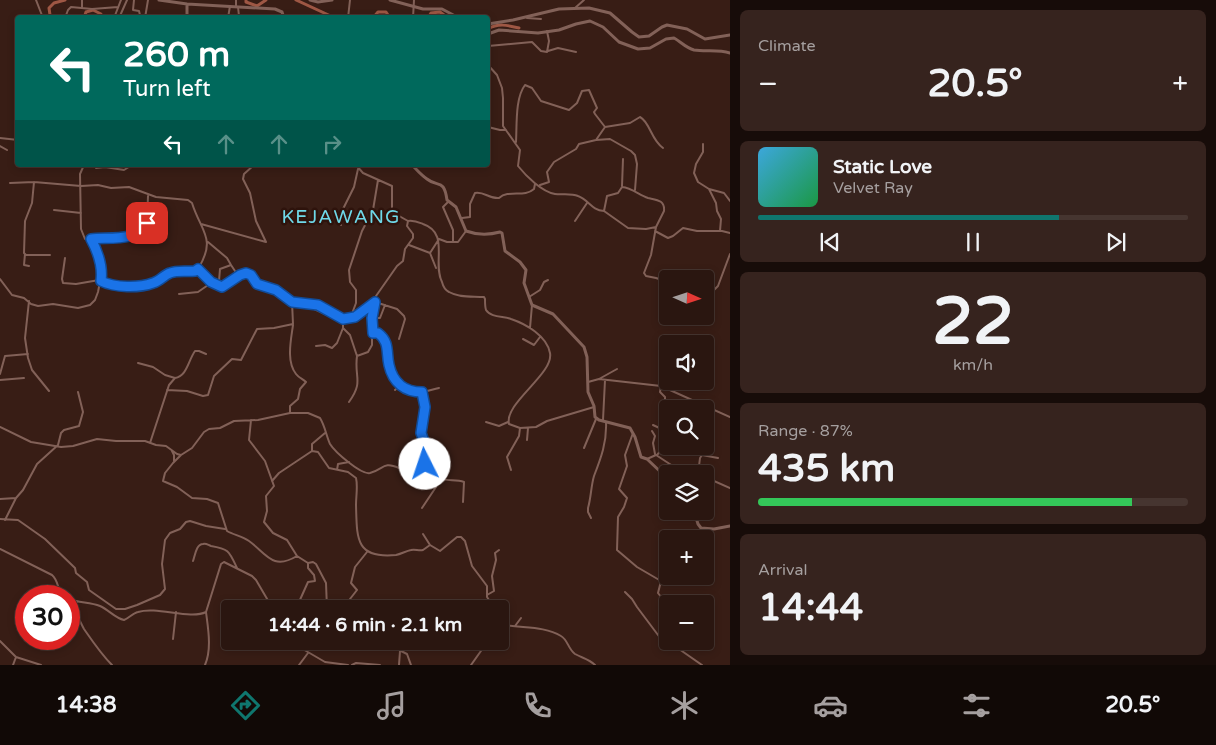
<!DOCTYPE html>
<meta charset="utf-8">
<style>
:root{--surface:#2a1610;--page:#36231e;--text:#f1f3f6;--muted:#a59f9f;--line:#463530;--accent:#0f766e}
body{margin:0;font-family:"Varela Round",sans-serif;background:var(--page);color:var(--text);height:100vh;display:flex;flex-direction:column;font-size:19px;white-space:nowrap}
*{box-sizing:border-box;margin:0}
p{font-size:16px;color:var(--muted)}
.icon{flex:none;width:28px;height:28px;fill:none;stroke:currentColor;stroke-width:2;stroke-linecap:round;stroke-linejoin:round}
.map{position:relative;flex:1;overflow:hidden}
.side{display:flex;flex-direction:column;gap:10px;padding:10px;background:#170c09;width:486px}
.side>*{flex:none}
.top-card{position:absolute;left:15px;top:15px;width:475px;height:152px;border-radius:5px;box-shadow:0 2px 8px #0003,0 0 0 1px var(--line);background:#00695c;color:#fff;overflow:hidden}
.needle{width:32px;rotate:93deg}
.fabs{position:absolute;left:659px;top:270px;display:grid;gap:10px}
.fabs a{display:grid;place-items:center;width:55px;height:55px;border-radius:5px;background:var(--surface);box-shadow:0 2px 8px #0003,0 0 0 1px var(--line);font-size:25px}
.speed{position:absolute;left:15px;top:585px;display:flex;gap:10px;font-size:25px;font-weight:700;text-align:center}
.speed>*{display:grid;place-content:center;width:65px;height:65px;border-radius:50%;background:var(--surface);box-shadow:0 2px 8px #0003,0 0 0 1px var(--line);line-height:1}
.speed .limit{border:8px solid #d22;background:#fff;color:#111}
.pin{position:absolute;display:grid;place-items:center;width:42px;height:42px;color:#fff;margin:-21px;border-radius:10px;box-shadow:0 2px 8px #0006}
.me{position:absolute;width:55px;margin:-28px;rotate:356deg;stroke-linejoin:round;filter:drop-shadow(0 0 4px #0008)}
.turn{display:flex;align-items:center;gap:18px;height:105px;padding:0 25px;font-size:22px}
.turn .icon{width:65px;height:65px;stroke-width:2.5}
.turn b{display:block;font-size:35px;line-height:42px}
.lanes{display:flex;align-items:center;height:48px;padding:0 25px;background:#0003;justify-content:center;gap:25px;direction:ltr}
.lanes .off{opacity:.35}
.big{font-size:38px;font-weight:700;line-height:1.1}
.side .card{flex:1;display:flex;flex-direction:column;justify-content:center;gap:8px;min-width:0;padding:0 18px;border-radius:8px;background:var(--page)}
.side .dial{align-items:center;gap:0}
.dial b{font-size:65px;line-height:1}
.song{display:flex;align-items:center;gap:15px}
.cover{width:60px;height:60px;border-radius:8px;background:linear-gradient(135deg,hsl(200 70% 55%),hsl(140 70% 35%))}
.played{height:5px;border-radius:2px;background:linear-gradient(90deg,var(--accent) 70%,var(--line) 70%)}
.keys{display:flex;justify-content:space-around;direction:ltr}
.heat{display:flex;justify-content:space-between;align-items:center;font-size:28px;direction:ltr}
.charge{height:8px;border-radius:4px;background:linear-gradient(90deg,#34c759 87%,var(--line) 0)}
.trip{position:absolute;left:221px;top:600px;width:288px;height:50px;border-radius:5px;background:var(--surface);box-shadow:0 2px 8px #0003,0 0 0 1px var(--line);font-weight:700;line-height:50px;text-align:center}
.tab-bar{display:flex;height:80px;justify-content:space-around;align-items:center;background:#110906;color:var(--muted)}
.tab-bar .icon{width:35px;height:35px}
.tab-bar .current{color:var(--accent)}
.tab-bar b{font-size:22px;color:var(--text)}
main{display:flex;flex:1;min-height:0}
.map>svg:first-child{display:block}
.lines{fill:none;stroke-linecap:round;stroke-linejoin:round}
.river{stroke:#9e5744;stroke-width:3}
.minor{stroke:#826158;stroke-width:2}
.tertiary{stroke:#826158;stroke-width:3}
.route-casing{stroke:#114b97;stroke-width:12}
.route{stroke:#1a73e8;stroke-width:9}
.labels{text-anchor:middle;dominant-baseline:central;stroke-width:5;stroke-linejoin:round;paint-order:stroke}
.quarter-label{font-size:19px;letter-spacing:1px;fill:#6fd9e9;stroke:#2e130c}
</style>
<main>
<div class="map">
<svg width="730" height="665" viewBox="0 0 730 665">
<rect width="100%" height="100%" fill="#381d15"/>
<g class="lines">
<path class="river" d="M246,0V2L257,6L266,0
M296,0L335,18
M55,18L50,15L49,8L54,3L65,0
M84,18L86,12L93,10L101,14L102,18
M373,18L378,12H386L390,18
M428,18L431,13L440,12L448,18
M488,29C498,23 507,25 519,28"/>
<path class="minor" d="M36,0L43,18
M134,0L133,10L139,11L140,15L146,16
M236,7V0
M238,7L239,16L257,18
M82,8V0
M575,8L584,0
M65,18L68,10L71,7L92,9L118,7
M114,18L121,0
M119,18L127,0
M145,18L148,0
M228,18L230,6
M274,18L283,17
M348,18L350,0
M413,18L414,0
M527,18L541,19
M488,46L532,42L541,51L547,52L549,41L547,31
M548,51L558,48L576,52
M488,65L497,75L502,88L503,98V126L520,150L518,166C526,176 542,192 555,194C562,195 571,193 578,196C589,200 591,210 604,211L607,196L618,193L622,187C632,188 639,195 648,198C657,200 665,200 664,211L656,227L651,255L644,273L646,276L656,278L668,282
M488,110V117
M488,127L500,130H506
M0,138L18,140
M596,140L605,127L630,123L640,117C650,122 651,140 663,148
M516,142C517,125 515,98 525,85L532,88L541,101L569,110L577,103L582,91L589,90L597,108L594,112L595,114L605,127
M703,144V152L696,164L694,173L698,182L709,189L716,203L717,211L721,219L720,231
M0,146L7,150
M84,165L80,174L81,229L85,239L125,237L139,232L147,223L148,196
M95,165L96,168L105,167L124,170L132,165
M254,165L244,174L243,179L250,193L256,221L266,242
M34,182L32,203L25,221L24,253L26,255H50
M10,183L34,182L81,186L98,185L111,188L129,187L156,197L188,200L192,203C201,232 217,238 198,269L192,271L169,273L153,283L139,285L123,286L108,284L99,280L76,284L63,283L62,279L65,258
M540,185L549,182L547,172L554,162L576,149L579,144L596,140L610,139L631,151L635,155L637,164L635,190
M622,186L623,159
M709,189L724,193L730,201
M448,202L443,207L453,230V241
M54,210L81,213
M604,211L628,228L646,229L656,227
M462,218L470,217V204L475,193C484,191 489,199 499,198C509,189 524,198 534,189L535,184
M408,221C414,220 418,222 423,224C450,233 432,263 442,282C443,286 445,290 449,292C459,298 473,296 484,297L485,299C485,302 485,307 486,310C491,318 504,316 511,319C526,324 547,336 550,353C554,374 504,403 509,424L520,428L536,427L547,421L594,407
M575,221L587,203
M201,224L266,242
M341,225L340,215L354,187L358,169
M655,231L668,238L673,236L683,228L697,231H722L730,233
M208,242L227,258L231,265L220,269L219,281L221,287
M409,245L430,253
M25,254L24,265L29,266
M231,265L235,271V279
M436,268L430,253L439,239L447,242H458L466,231
M199,269L211,283L222,287L243,273L249,274L257,284L280,292L290,302L317,305L343,319L355,317L375,302L397,309L404,316L405,319L399,339
M0,279L12,295L24,298L31,304L38,306L53,304L78,308L90,305L95,300L98,292L102,271L97,253L91,239
M705,292L714,290L718,286L730,254
M179,294L198,292L211,283
M529,297L540,290L544,282L548,280
M29,301L25,338L28,358L32,370L49,391
M312,308L327,315H331L333,313
M354,316L353,311L356,303V290L350,282L349,270L362,231L373,210L378,180
M372,318H380L385,305
M343,319V328L350,335L357,356L368,352L372,345V315L376,296L397,266L403,261L405,249L413,238V234L407,226L408,221L392,212V186L363,173L356,165
M530,328L532,305
M373,333H378C390,342 386,353 389,365C392,381 406,395 423,392C428,391 434,389 439,388
M523,339L534,345L540,337
M316,346L325,345L332,348L337,343L343,328
M138,363L153,367L165,375L175,378
M0,374L5,356L28,354
M599,379L617,369
M0,380L24,378
M588,382L599,379L661,386L730,417
M167,390L187,391L203,396L208,395L214,376L232,359L241,360L257,329L274,328L293,324L292,302
M395,390L400,385
M422,392C427,408 421,416 421,431C421,436 423,438 424,442C427,455 421,470 436,477C445,482 455,479 464,482L463,502
M349,402C364,381 354,378 357,356
M290,413V406L298,399L300,389L306,382C303,379 299,378 296,374C286,361 291,340 293,325
M251,420L249,440L265,461L274,486L266,496L267,511L264,522L273,533L287,540L297,556L308,563L313,562L316,564L326,583L327,609
M603,420L605,380
M486,422L499,426L508,422
M653,425L668,432
M0,427L31,442L61,447L73,446L97,439L116,441H145L156,445L166,446L177,454L181,455
M659,428L665,413V397L660,392L661,386
M652,431L655,436L653,443L655,454
M325,433L312,444V451L318,452L329,468L348,472L356,478C358,486 356,496 356,505C357,538 355,559 396,555C401,554 406,551 411,550C415,549 419,551 423,550L430,545L440,551L457,537H461L465,541L472,566L487,586V597L495,609
M633,433L625,455L627,466L619,489L627,498L624,507L618,517L617,550L637,567L661,581L658,593L665,602L677,604
M527,440L528,428
M150,443L169,385L175,378C187,376 188,361 195,351H199L206,354
M584,448L596,419
M172,451L174,455V461
M657,455L668,442
M647,459L656,455L685,474L693,472L699,474
M337,470L338,464L349,462
M511,470L507,457L519,436L520,428
M693,472L699,466L700,458L702,455L718,458
M705,477L730,488
M272,481L279,473L312,451
M0,499L16,498
M422,508L436,487L437,478
M591,518L588,512V508C591,498 591,486 594,476C601,458 607,442 606,422
M0,519L18,520L45,539L75,568L76,573L87,582L89,590L116,609H125L137,605L160,595L165,589L162,564L165,540L170,533L180,529L186,522L190,521L206,526L225,529
M5,520L16,498L23,490L37,464L58,445L61,433L64,430L79,426L83,412L78,392
M423,534L430,545
M0,549L52,575C59,581 57,590 63,596
M297,556C272,571 266,553 249,541C242,536 234,535 227,531L218,503L207,499L192,498L177,487L163,481L165,473L173,463L181,455L192,448L204,432L209,429L220,428L234,421L258,420L290,413H308L320,418C325,426 326,435 330,444C335,452 361,475 370,473C384,469 383,461 399,468
M193,561C195,556 196,544 203,544C206,543 208,545 211,546C229,549 229,551 237,568
M625,592L632,599L637,607L661,639L679,649L702,665
M487,595L494,591L492,576L496,560L495,553L499,550
M69,599C79,603 90,602 100,606C109,610 115,618 124,620C129,618 133,613 138,612C157,606 190,620 206,612L221,564L224,562L252,576L256,580L273,609
M77,602L72,606V609C78,615 80,622 84,629C93,642 101,654 112,665
M327,606L335,602L350,607L352,606L350,599L357,590L351,583L355,567L367,552
M273,608L299,602L308,582L315,581L314,575L308,568V563
M500,624C519,629 543,625 561,636C568,640 568,649 575,654C582,658 589,659 595,665
M515,626L521,618
M173,639L176,612
M0,641L16,657L41,665
M289,641L325,662L348,665
M387,641L393,647L407,654L411,665
M683,650L686,645L684,641
M13,665L16,657
M205,665C212,649 208,628 206,612
M299,665L308,653
M352,665L356,663L380,665
M399,665L400,651
M471,665L488,641"/>
<path class="tertiary" d="M159,0L187,4L275,9L282,12L284,18
M310,0L318,2L332,0
M390,0L423,9H442L459,18
M187,18V4
M488,24L513,20L559,9L589,8L610,13L632,32L639,37L649,36L662,27L667,25L687,29L705,39L730,35
M488,34L499,30L538,33L559,30L576,24L590,21L603,27L619,42L638,49L650,48L666,39L674,38C681,42 686,48 694,50C706,52 718,49 730,53
M412,165C417,170 421,175 427,179C438,188 444,178 447,200L456,207L466,231C477,235 489,235 500,232L502,233L505,251L520,262L526,270L524,283L532,305L553,314L584,347L587,357L588,392L594,406L595,417L599,420L630,428L635,437L641,457L647,459L668,479
M694,511L698,524L701,528L714,529L730,526"/>
</g>
<g class="lines">
<g class="route-casing">
<path id="route" d="M147,223C138,242 109,237 91,239C98,252 103,266 101,281C115,288 139,288 153,283C160,281 164,275 170,273C178,270 187,272 195,271L198,269L211,282L222,287L240,275L246,273L251,275L257,284L276,290L292,302L318,305L343,319L355,317L375,302L372,318L373,333H378C390,342 386,352 389,365C393,383 405,392 422,392L425,407L421,433L425,444V464"/>
</g>
<use href="#route" class="route"/>
</g>
<g class="labels">
<g class="quarter-label">
<text x="341" y="217">KEJAWANG</text>
</g>
</g>
</svg>
<div class="fabs">
<a><svg class="needle" viewBox="-14 -14 28 28"><path d="M0-13l5 13h-10z" fill="#e53935"/><path d="M0 13l5-13h-10z" fill="#a59f9f"/></svg></a>
<a><svg class="icon" aria-label="sound" viewBox="0 0 24 24"><path d="M4 9h4l5-4v14l-5-4H4zM17 9q2 3 0 6"/></svg></a>
<a><svg class="icon" aria-label="search" viewBox="0 0 24 24"><circle cx="10" cy="10" r="6"/><path d="M15 15l6 6"/></svg></a>
<a><svg class="icon" aria-label="layers" viewBox="0 0 24 24"><path d="M12 4l9 5-9 5-9-5zM3 14l9 5 9-5"/></svg></a>
<a>+</a>
<a>−</a>
</div>
<div class="speed"><div class="limit">30</div></div>
<div class="pin" style="left:147px;top:223px;background:#d93025"><svg class="icon" aria-label="arrive" viewBox="0 0 24 24"><path d="M6 21V4h12l-3 4 3 4H6"/></svg></div>
<svg class="me" style="left:425px;top:464px" viewBox="-20 -20 40 40"><circle r="19" fill="#fff"/><path d="M0-13L10 11 0 6-10 11z" fill="#1a73e8"/></svg>
<div class="trip">14:44 · 6 min · 2.1 km</div>
<div class="top-card">
<div class="turn"><svg class="icon" aria-label="left" viewBox="0 0 24 24"><path d="M17 20v-9H6M10 6l-5 5 5 5"/></svg><div><b>260 m</b>Turn left</div></div>
<div class="lanes"><svg class="icon" aria-label="left" viewBox="0 0 24 24"><path d="M17 20v-9H6M10 6l-5 5 5 5"/></svg><svg class="icon off" aria-label="ahead" viewBox="0 0 24 24"><path d="M12 20V5M6 11l6-6 6 6"/></svg><svg class="icon off" aria-label="ahead" viewBox="0 0 24 24"><path d="M12 20V5M6 11l6-6 6 6"/></svg><svg class="icon off" aria-label="right" viewBox="0 0 24 24"><path d="M7 20v-9h11M14 6l5 5-5 5"/></svg></div>
</div>
</div>
<section class="side">
<div class="card"><p>Climate</p>
<div class="heat"><a>−</a><b class="big">20.5°</b><a>+</a></div>
</div>
<div class="card">
<div class="song"><i class="cover"></i><div><b>Static Love</b><p>Velvet Ray</p></div></div>
<div class="played"></div>
<div class="keys"><svg class="icon" aria-label="previous" viewBox="0 0 24 24"><path d="M18 5L8 12l10 7zM5 5v14"/></svg><svg class="icon" aria-label="pause" viewBox="0 0 24 24"><path d="M8 5v14M16 5v14"/></svg><svg class="icon" aria-label="next" viewBox="0 0 24 24"><path d="M6 5l10 7-10 7zM19 5v14"/></svg></div>
</div>
<div class="card dial"><b>22</b><p>km/h</p></div>
<div class="card"><p>Range · 87%</p><b class="big">435 km</b><div class="charge"></div></div>
<div class="card"><p>Arrival</p><b class="big">14:44</b></div>
</section>
</main>
<nav class="tab-bar">
<b>14:38</b>
<svg class="icon current" aria-label="directions" viewBox="0 0 24 24"><path d="M12 3l9 9-9 9-9-9zM9 14v-3h6M13 9l2 2-2 2"/></svg>
<svg class="icon" aria-label="music" viewBox="0 0 24 24"><path d="M9 18V5l10-2v13"/><circle cx="6" cy="18" r="3"/><circle cx="16" cy="16" r="3"/></svg>
<svg class="icon" aria-label="phone" viewBox="0 0 24 24"><path d="M5 4h4l2 5-3 2q2 4 5 5l2-3 5 2v4C11 20 4 13 5 4z"/></svg>
<svg class="icon" aria-label="climate" viewBox="0 0 24 24"><path d="M12 3v18M4 7l16 10M4 17L20 7"/></svg>
<svg class="icon" aria-label="car" viewBox="0 0 24 24"><path d="M5 17H2v-5l4-1 3-4h7l3 4 3 1v5h-3M9 17h6M6 11h13"/><circle cx="7" cy="17" r="2"/><circle cx="17" cy="17" r="2"/></svg>
<svg class="icon" aria-label="filters" viewBox="0 0 24 24"><path d="M4 7h16M4 17h16"/><circle cx="9" cy="7" r="2"/><circle cx="15" cy="17" r="2"/></svg>
<b>20.5°</b>
</nav>
